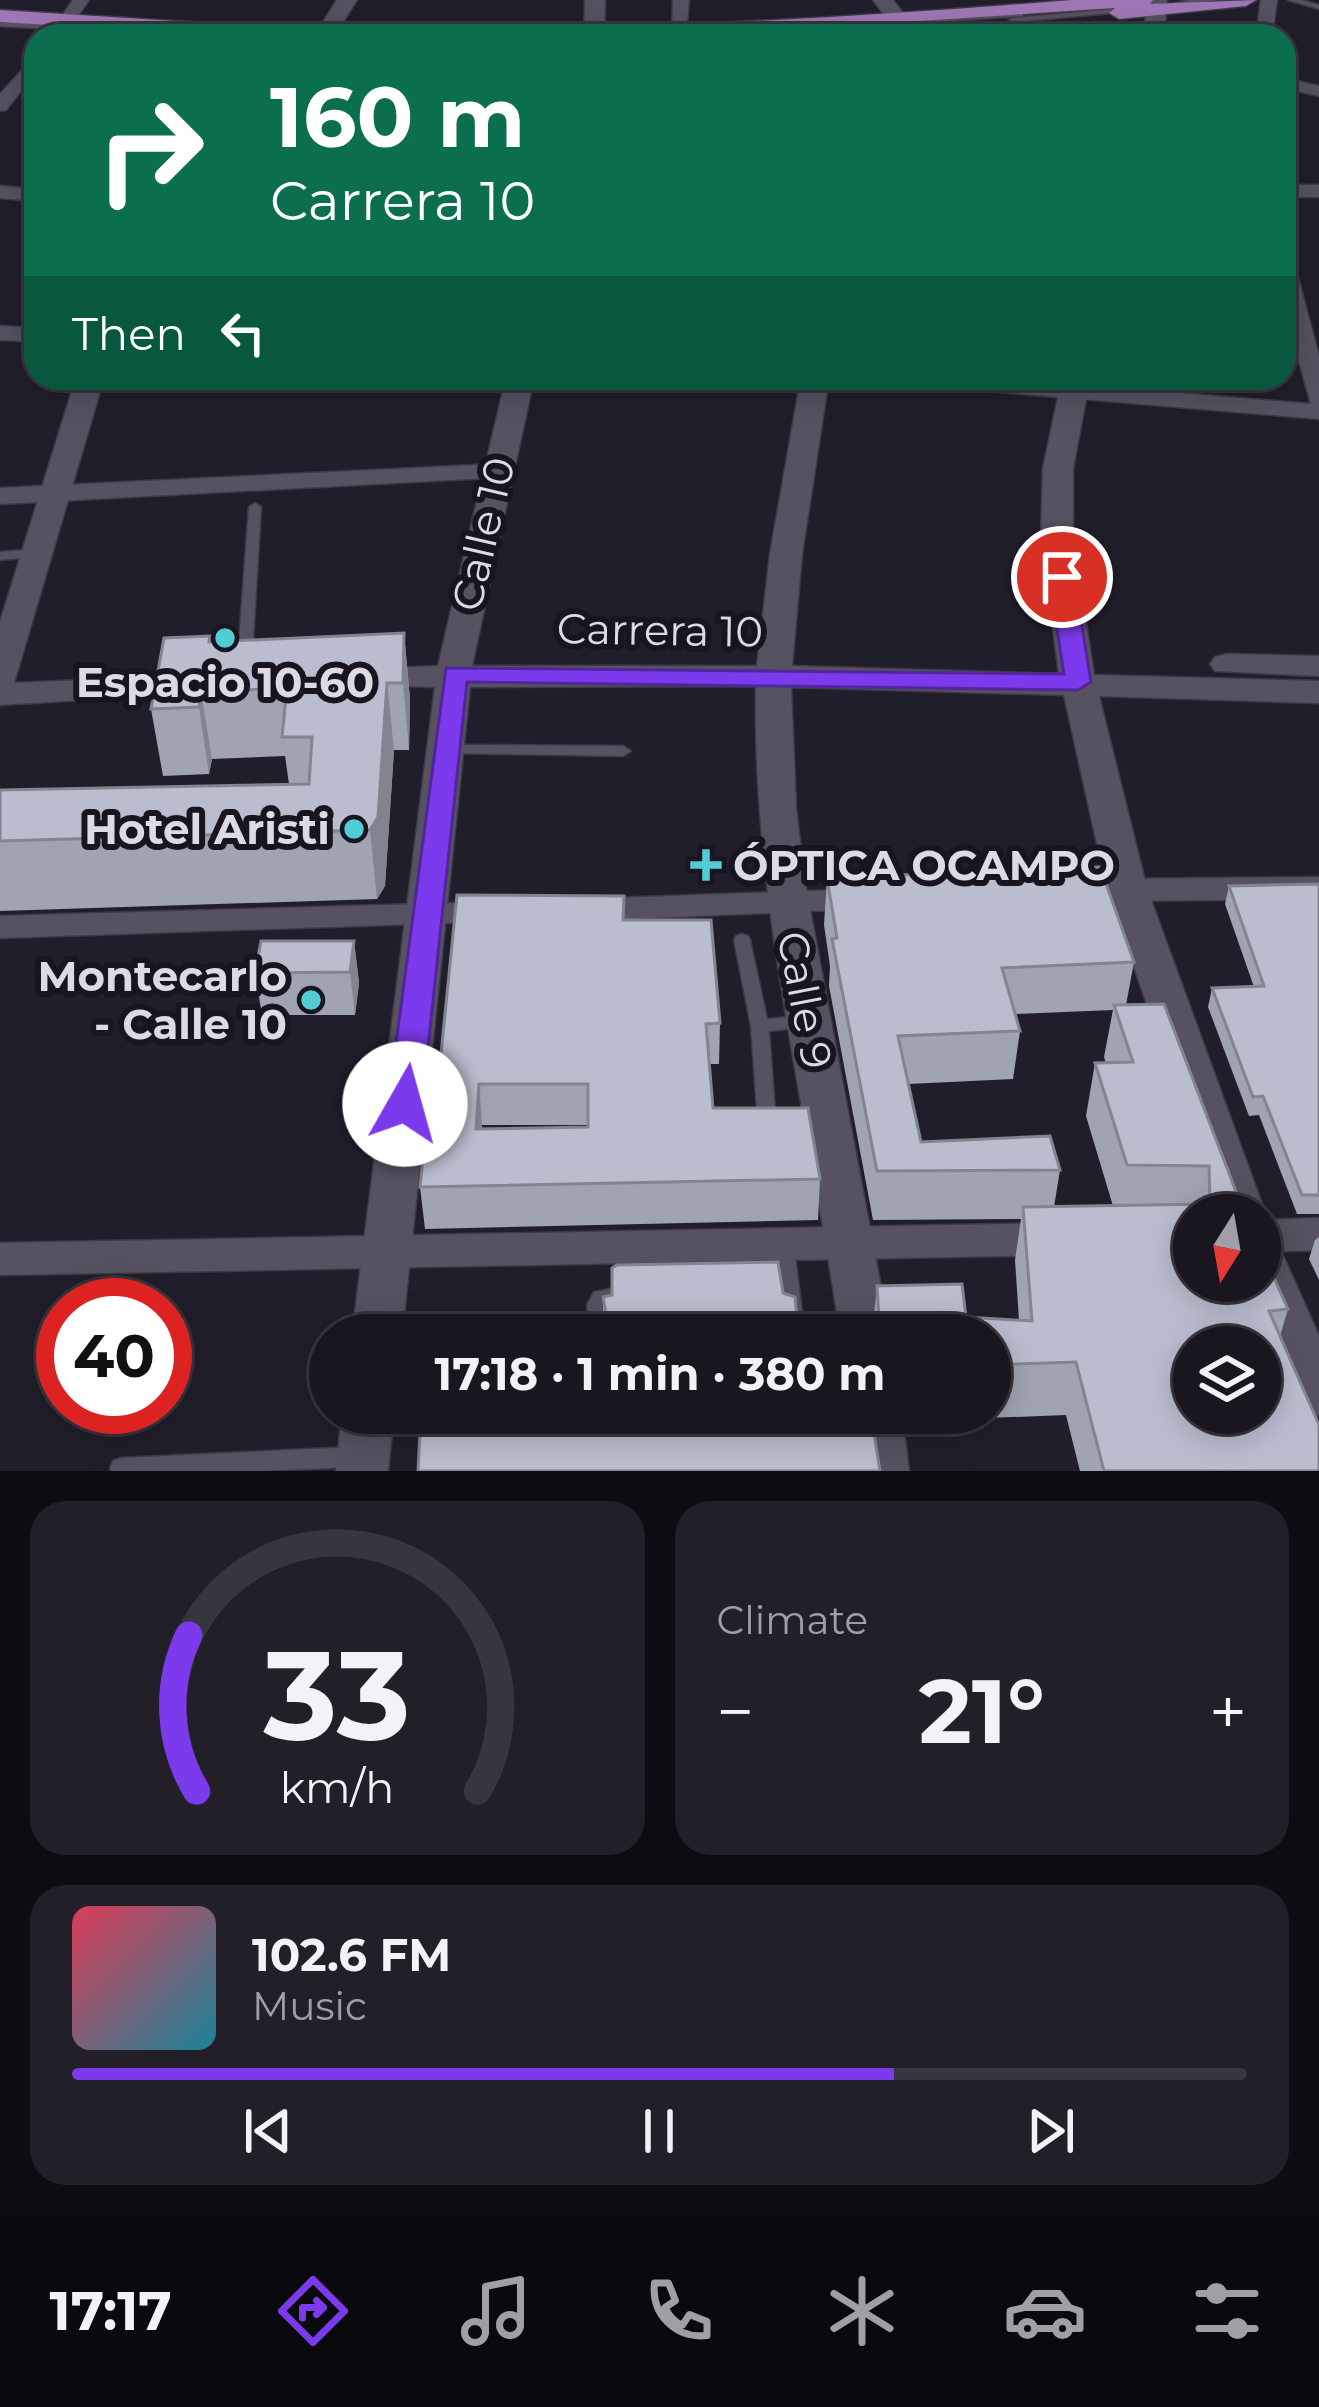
<!DOCTYPE html>
<meta charset="utf-8">
<style>
:root{--surface:#191620;--page:#221f29;--text:#f1f3f6;--muted:#9f9fa5;--line:#37353e;--accent:#7c3aed}
body{margin:0;font-family:Montserrat,sans-serif;background:var(--page);color:var(--text);height:100vh;display:flex;flex-direction:column;font-size:45px;white-space:nowrap}
*{box-sizing:border-box;margin:0}
p{font-size:39px;color:var(--muted)}
.icon{flex:none;width:66px;height:66px;fill:none;stroke:currentColor;stroke-width:2;stroke-linecap:round;stroke-linejoin:round}
.map{position:relative;height:1471px;overflow:hidden}
.sheet{display:flex;flex-direction:column;gap:30px;padding:30px;background:#0e0c12;flex:1}
.sheet>*{flex:none}
.guide{position:absolute;left:24px;top:24px;width:1272px;height:366px;border-radius:36px;box-shadow:0 6px 30px #0003,0 0 0 3px var(--line);background:#0b6e4f;color:#fff;overflow:hidden}
.needle{width:78px;rotate:191deg}
.controls{position:absolute;left:1173px;top:1194px;display:grid;gap:24px}
.controls a{display:grid;place-items:center;width:108px;height:108px;border-radius:50%;background:var(--surface);box-shadow:0 6px 30px #0003,0 0 0 3px var(--line);font-size:60px}
.speed{position:absolute;left:36px;top:1278px;display:flex;gap:24px;font-size:60px;font-weight:700;text-align:center}
.speed>*{display:grid;place-content:center;width:156px;height:156px;border-radius:50%;background:var(--surface);box-shadow:0 6px 30px #0003,0 0 0 3px var(--line);line-height:1}
.speed .limit{border:18px solid #d22;background:#fff;color:#111}
.pin{position:absolute;display:grid;place-items:center;width:102px;height:102px;color:#fff;margin:-51px;border:6px solid #fff;border-radius:50%;box-shadow:0 3px 12px #0007}
.me{position:absolute;width:132px;margin:-66px;rotate:7deg;stroke-linejoin:round;filter:drop-shadow(0 0 9px #0008)}
.turn{display:flex;align-items:center;gap:42px;height:252px;padding:0 48px;font-size:54px}
.turn .icon{width:156px;height:156px;stroke-width:2.5}
.turn b{display:block;font-size:84px;line-height:102px}
.then{display:flex;align-items:center;height:114px;padding:0 48px;background:#0003;gap:24px;font-size:45px}
.big{font-size:90px;font-weight:700;line-height:1.1}
.sheet .widget{flex:1;display:flex;flex-direction:column;justify-content:center;gap:18px;min-width:0;padding:0 42px;border-radius:36px;background:var(--page)}
.sheet .dial{align-items:center;gap:0}
.dial svg{height:312px;overflow:visible;fill:none;stroke:var(--line);stroke-width:7;stroke-linecap:round;text-anchor:middle}
.dial text{fill:var(--text);stroke:none}
.song{display:flex;align-items:center;gap:36px}
.cover{width:144px;height:144px;border-radius:18px;background:linear-gradient(135deg,hsl(350 70% 55%),hsl(190 70% 35%))}
.played{height:12px;border-radius:6px;background:linear-gradient(90deg,var(--accent) 70%,var(--line) 70%)}
.keys{display:flex;justify-content:space-around;direction:ltr}
.heat{display:flex;justify-content:space-between;align-items:center;font-size:66px;direction:ltr}
.sheet .tiles{flex:1;display:grid;gap:30px;grid-template-columns:1fr 1fr}
.widget:last-child{grid-column:span 2}
.trip{position:absolute;left:309px;top:1314px;width:702px;height:120px;border-radius:60px;background:var(--surface);box-shadow:0 6px 30px #0003,0 0 0 3px var(--line);font-weight:700;line-height:120px;text-align:center}
.tabs{display:flex;height:192px;justify-content:space-around;align-items:center;background:#0a090d;color:var(--muted)}
.tabs .icon{width:84px;height:84px}
.tabs .current{color:var(--accent)}
.tabs b{font-size:54px;color:var(--text)}
.map>svg:first-child{display:block}
.lines{fill:none;stroke-linecap:round;stroke-linejoin:round}
.lane-casing{stroke:#3d3a45;stroke-width:3}
.street-casing{stroke:#3d3a45;stroke-width:3}
.secondary-casing{stroke:#3d3a45;stroke-width:3}
.primary-casing{stroke:#3d3a45;stroke-width:3}
.lane{fill:#565261;fill-rule:evenodd}
.street{fill:#565261;fill-rule:evenodd}
.secondary{fill:#565261;fill-rule:evenodd}
.primary{fill:#a077b6;fill-rule:evenodd}
.wall{fill:#a0a3b1;fill-rule:evenodd}
.shaded-wall{fill:#828490}
.building{fill:#babdce;stroke:#828490;stroke-width:3;fill-rule:evenodd}
.route{fill:#7c3aed;stroke:#51269a;stroke-width:3}
.poi-dot{fill:#51ccd4;stroke:#181521;stroke-width:4.5}
.labels{text-anchor:middle;dominant-baseline:central;stroke-width:12;stroke-linejoin:round;paint-order:stroke}
.street-label{font-size:42px;fill:#dcdae3;stroke:#181521}
.poi-label{font-size:42px;font-weight:bold;fill:#dcdae3;stroke:#181521;text-anchor:end}
</style>
<div class="map">
<svg width="1319" height="1471" viewBox="0 0 1319 1471">
<rect width="100%" height="100%" fill="#211e2b"/>
<g class="lines">
<g class="lane-casing">
<path id="lane" d="M1190,0H1218L1174,6L1170,4Z
M1288,0H1301L1319,5V9Z
M1132,7L1136,9L1135,11L1013,22L1009,20L1013,18Z
M1020,12H1023V16L745,35L741,32L745,29Z
M0,22L177,30L181,33L177,36L0,26Z
M255,503L261,507L252,656L245,660L238,656L249,507Z
M38,549L45,553L43,556L0,560V552Z
M449,745L623,746L631,751L623,756L444,753L441,750L444,747Z
M742,934L748,936L750,940L767,1019L804,1016L810,1018L813,1022L810,1026L769,1031L776,1124L774,1129L767,1131L760,1129L758,1124L751,1026L734,940L736,936Z
M783,1233L790,1235L793,1241L805,1335H785L780,1300L757,1298L754,1292L757,1286L778,1284L773,1241L776,1235Z
M620,1287L627,1289L630,1295L627,1301L607,1306L610,1335H590L587,1305L594,1292Z
M354,1447L362,1450L365,1457L362,1464L354,1467L261,1471H111L110,1468L113,1461L121,1458Z"/>
</g>
<g class="street-casing">
<path id="street" d="M73,0H89L73,23H61L59,20Z
M673,0H689L686,34L672,30Z
M1261,0H1277L1272,36H1256Z
M36,55V72L6,110L0,111V94Z
M1284,78L1319,86V96L1284,88Z
M1284,185H1319V197H1284Z
M0,186L36,189V201L0,198Z
M1284,261L1295,267L1319,356V419L916,385L904,378H999L1311,404L1284,308Z
M0,326L36,328V342L0,340Z
M498,464L511,472L507,477L0,504V488Z
M1319,877V899L1109,901L1097,898L1093,890L1097,882L1109,879Z
M864,889L876,892L881,900L876,908L588,921L576,918L571,910L576,902L588,899Z
M492,902L504,905L509,913L504,921L0,938V916Z
M1319,1218V1250L1260,1252V1220Z
M1056,1223L1070,1228L1076,1239L1070,1250L1056,1255L0,1275V1243Z"/>
</g>
<g class="secondary-casing">
<path id="secondary" d="M337,0H357L334,36H314Z
M585,0H605L604,36H584Z
M873,0H893L903,13L899,36H879L886,17Z
M1147,0H1167L1164,36H1144Z
M76,378H104L14,683L200,675L212,678L217,685L212,692L0,705V622Z
M506,378H534L472,666H757L770,554L801,378H829L802,554L792,666L1059,674L1041,539L1043,468L1062,378H1090L1073,468V539L1094,675L1319,681V703L1099,696L1147,889L1266,1215L1260,1227V1215H1220L1107,889L1064,695L791,687L796,808L805,883L890,1335H840C810,1119 752,906 756,686L470,687L402,1335H352L435,687L351,684L346,677L351,670L438,666Z
M1227,654L1319,656V676L1215,671L1210,664L1215,657Z
M1260,1237L1277,1242L1319,1336V1416L1301,1409L1246,1281H1260Z
M342,1413H394L388,1471H336Z
M850,1413H902L909,1471H857Z"/>
</g>
<g class="primary-casing">
<path id="primary" d="M1072,0H1153L1150,4L1256,0L1246,6L1119,19L1109,13L1115,8L690,36H228L0,22V10C121,17 242,27 363,29C600,32 836,19 1072,0Z"/>
</g>
<use href="#lane" class="lane"/>
<use href="#street" class="street"/>
<use href="#secondary" class="secondary"/>
<use href="#primary" class="primary"/>
</g>
<path class="wall" d="M404,633L410,699L409,750H394L385,886L377,899L0,911V790L289,784L285,756L212,759L209,774L163,776L151,709L210,636L211,642Z
M827,878L1134,962L1126,1005L1235,1192L1288,1309L1280,1336L1319,1471H1080L1066,1415L908,1421L906,1413H990V1335H872L877,1286L966,1317L1019,1320L1015,1260L1021,1219L873,1220L829,986L830,966L824,925ZM1113,1010L1104,1057L1106,1063H1095L1086,1116L1113,1206L1054,1207L1060,1170L921,1142L908,1084L1013,1079L1020,1031L1015,1014Z
M1319,884V1214H1297L1259,1115L1249,1116L1208,1007L1212,988L1254,987L1225,904L1229,886Z
M624,920L720,1023L719,1064H709L713,1108L820,1179L818,1220L425,1229L420,1187L436,1103ZM482,1125H588V1127L482,1129Z
M354,941L359,983L355,1015H262L255,973Z
M1319,1237V1280L1309,1259L1315,1240Z
M783,1293L603,1330V1297Z"/>
<path class="shaded-wall" d="M404,633L410,699L409,750L403,683Z
M387,683L394,750L385,886L377,899L370,830Z
M201,692L212,759L209,774L199,707Z
M354,941L359,983L355,1015L350,972Z
M479,1084L482,1125L479,1170L476,1129Z"/>
<path class="building" d="M404,633L403,683H387L378,817L370,830L0,841V790L309,784L312,737H282L287,688L201,692L199,707L151,709L164,638L210,636L209,642Z
M1100,867L1134,962L1002,968L1020,1031L898,1036L921,1142L1050,1136L1060,1170L877,1171L832,939L837,938L827,878Z
M1319,884V1195H1302L1263,1096L1253,1097L1212,988L1264,986L1229,886Z
M457,895L624,896L623,920H711L720,1023L706,1024L713,1108H808L820,1179L420,1187L426,1128L432,1103H436ZM479,1084H588V1127L476,1129Z
M261,941H354L350,972L255,973Z
M1164,1004L1245,1215H1194V1281H1260V1247L1288,1309L1269,1311L1319,1425V1471H1104L1076,1362L990,1365V1335H880L877,1286L962,1284L966,1317L1032,1321L1023,1207L1210,1204L1209,1166L1127,1165L1095,1063L1133,1062L1114,1005ZM1194,1347H1260V1413H1194Z
M778,1262L783,1293L795,1297L799,1335H458L609,1330L603,1297L612,1295V1268L617,1265Z
M421,1413H855L858,1432L874,1433L880,1471H418Z"/>
<path class="route" d="M1062,570L1074,577L1091,682L1078,690L467,682L422,1104L417,1113L405,1116L393,1113L388,1104L446,668L1064,674L1049,577Z"/>
<g class="poi-dot">
<circle cx="225" cy="638" r="12"/>
<circle cx="354" cy="829" r="12"/>
<path d="M700 847h12v12h12v12h-12v12h-12v-12h-12v-12h12z"/>
<circle cx="311" cy="1000" r="12"/>
</g>
<g class="labels">
<g class="street-label">
<text transform="translate(483 534) rotate(-77)">Calle 10</text>
<text transform="translate(660 630) rotate(1)">Carrera 10</text>
<text transform="translate(805 1000) rotate(79)">Calle 9</text>
</g>
<g class="poi-label">
<text x="225" y="682" text-anchor="middle">Espacio 10-60</text>
<text x="330" y="829">Hotel Aristi</text>
<text x="733" y="865" text-anchor="start">ÓPTICA OCAMPO</text>
<text x="287" y="976">Montecarlo<tspan x="287" dy="48">- Calle 10</tspan></text>
</g>
</g>
</svg>
<div class="controls">
<a><svg class="needle" viewBox="-14 -14 28 28"><path d="M0-13l5 13h-10z" fill="#e53935"/><path d="M0 13l5-13h-10z" fill="#9f9fa5"/></svg></a>
<a><svg class="icon" aria-label="layers" viewBox="0 0 24 24"><path d="M12 4l9 5-9 5-9-5zM3 14l9 5 9-5"/></svg></a>
</div>
<div class="speed"><div class="limit">40</div></div>
<div class="pin" style="left:1062px;top:577px;background:#d93025"><svg class="icon" aria-label="arrive" viewBox="0 0 24 24"><path d="M6 21V4h12l-3 4 3 4H6"/></svg></div>
<svg class="me" style="left:405px;top:1104px" viewBox="-20 -20 40 40"><circle r="19" fill="#fff"/><path d="M0-13L10 11 0 6-10 11z" fill="#7c3aed"/></svg>
<div class="trip">17:18 · 1 min · 380 m</div>
<div class="guide">
<div class="turn"><svg class="icon" aria-label="right" viewBox="0 0 24 24"><path d="M7 20v-9h11M14 6l5 5-5 5"/></svg><div><b>160 m</b>Carrera 10</div></div>
<div class="then">Then<svg class="icon" aria-label="left" viewBox="0 0 24 24"><path d="M17 20v-9H6M10 6l-5 5 5 5"/></svg></div>
</div>
</div>
<section class="sheet">
<div class="tiles">
<div class="widget dial"><svg viewBox="0 0 100 80">
<path d="M14 69A42 42 0 1 1 86 69"/>
<path d="M14 69A42 42 0 0 1 12 29" stroke="#7c3aed"/>
<text x="50" y="56" font-size="32" font-weight="700">33</text>
<text x="50" y="72" font-size="11">km/h</text>
</svg></div>
<div class="widget"><p>Climate</p>
<div class="heat"><a>−</a><b class="big">21°</b><a>+</a></div>
</div>
<div class="widget">
<div class="song"><i class="cover"></i><div><b>102.6 FM</b><p>Music</p></div></div>
<div class="played"></div>
<div class="keys"><svg class="icon" aria-label="previous" viewBox="0 0 24 24"><path d="M18 5L8 12l10 7zM5 5v14"/></svg><svg class="icon" aria-label="pause" viewBox="0 0 24 24"><path d="M8 5v14M16 5v14"/></svg><svg class="icon" aria-label="next" viewBox="0 0 24 24"><path d="M6 5l10 7-10 7zM19 5v14"/></svg></div>
</div>
</div>
</section>
<nav class="tabs">
<b>17:17</b>
<svg class="icon current" aria-label="directions" viewBox="0 0 24 24"><path d="M12 3l9 9-9 9-9-9zM9 14v-3h6M13 9l2 2-2 2"/></svg>
<svg class="icon" aria-label="music" viewBox="0 0 24 24"><path d="M9 18V5l10-2v13"/><circle cx="6" cy="18" r="3"/><circle cx="16" cy="16" r="3"/></svg>
<svg class="icon" aria-label="phone" viewBox="0 0 24 24"><path d="M5 4h4l2 5-3 2q2 4 5 5l2-3 5 2v4C11 20 4 13 5 4z"/></svg>
<svg class="icon" aria-label="climate" viewBox="0 0 24 24"><path d="M12 3v18M4 7l16 10M4 17L20 7"/></svg>
<svg class="icon" aria-label="car" viewBox="0 0 24 24"><path d="M5 17H2v-5l4-1 3-4h7l3 4 3 1v5h-3M9 17h6M6 11h13"/><circle cx="7" cy="17" r="2"/><circle cx="17" cy="17" r="2"/></svg>
<svg class="icon" aria-label="filters" viewBox="0 0 24 24"><path d="M4 7h16M4 17h16"/><circle cx="9" cy="7" r="2"/><circle cx="15" cy="17" r="2"/></svg>
</nav>
